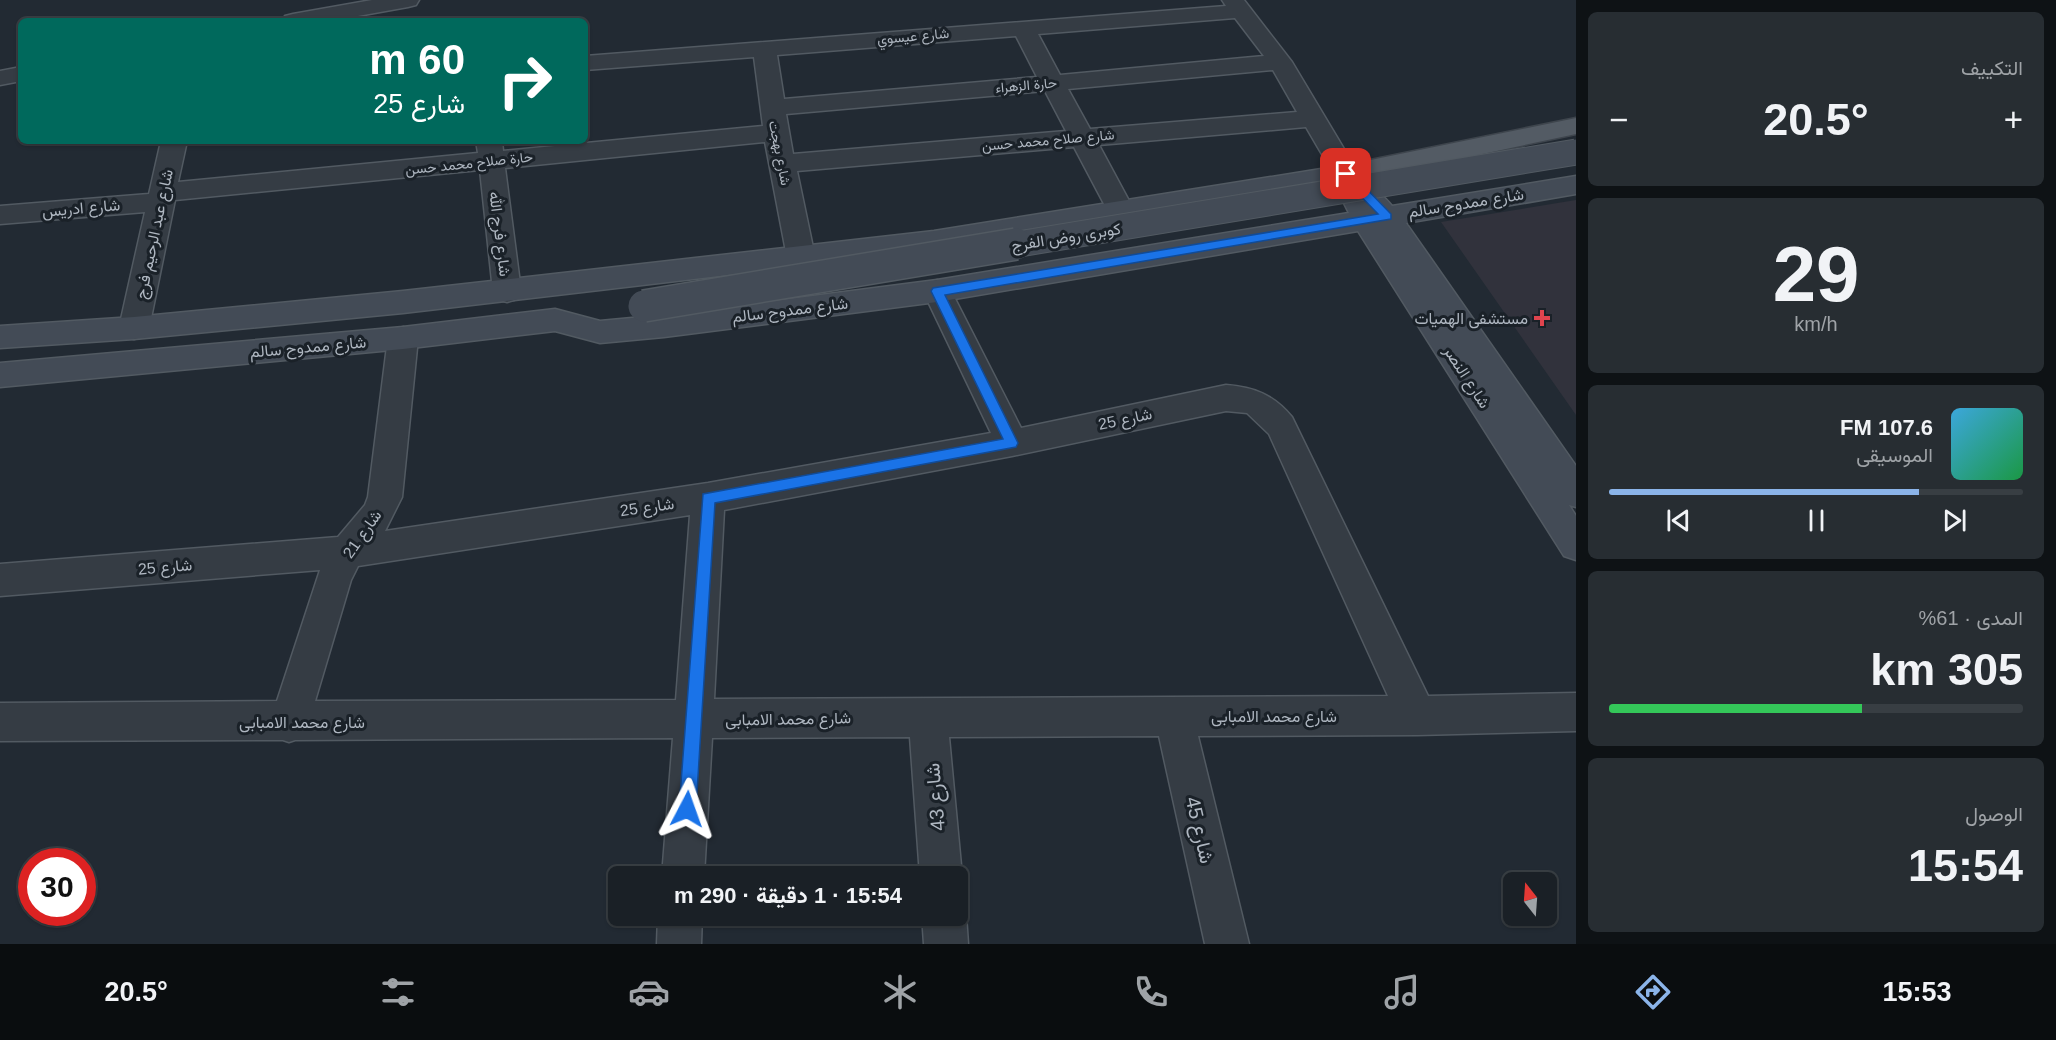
<!DOCTYPE html>
<html lang="ar">
<meta charset="utf-8">
<style>
:root{--surface:#1a2026;--page:#272d32;--text:#f1f3f6;--muted:#9fa3a7;--line:#383e43;--accent:#8bb4e9}
body{margin:0;font-family:Arial,Vazirmatn,sans-serif;background:var(--page);color:var(--text);direction:rtl;height:100vh;display:flex;flex-direction:column;font-size:22px;white-space:nowrap}
*{box-sizing:border-box;margin:0}
p{font-size:20px;color:var(--muted)}
.icon{flex:none;width:33px;height:33px;fill:none;stroke:currentColor;stroke-width:2;stroke-linecap:round;stroke-linejoin:round}
.map{position:relative;flex:1;overflow:hidden;direction:ltr}
.panel{display:flex;flex-direction:column;gap:12px;padding:12px;background:#0e1215;width:480px}
.panel>*{flex:none}
.guide{position:absolute;left:18px;top:18px;width:570px;height:126px;border-radius:9px;box-shadow:0 2px 4px #0004,0 0 0 2px var(--line);direction:rtl;background:#00695c;color:#fff;overflow:hidden}
.needle{width:39px;rotate:343deg}
.buttons{position:absolute;left:1503px;top:872px;display:grid;gap:12px}
.buttons a{display:grid;place-items:center;width:54px;height:54px;border-radius:9px;background:var(--surface);box-shadow:0 2px 4px #0004,0 0 0 2px var(--line);font-size:30px}
.speed{position:absolute;left:18px;top:848px;display:flex;gap:12px;font-size:30px;font-weight:700;text-align:center}
.speed>*{display:grid;place-content:center;width:78px;height:78px;border-radius:50%;background:var(--surface);box-shadow:0 2px 4px #0004,0 0 0 2px var(--line);line-height:1}
.speed .limit{border:9px solid #d22;background:#fff;color:#111}
.pin{position:absolute;display:grid;place-items:center;width:51px;height:51px;color:#fff;margin:-26px;border-radius:12px;box-shadow:0 3px 9px #0006}
.me{position:absolute;width:66px;margin:-33px;rotate:4deg;stroke-linejoin:round;filter:drop-shadow(0 0 4px #0008)}
.turn{display:flex;align-items:center;gap:21px;height:126px;padding:0 24px;font-size:27px}
.turn .icon{width:78px;height:78px;stroke-width:2.5}
.turn b{display:block;font-size:42px;line-height:51px}
.big{font-size:45px;font-weight:700;line-height:1.1}
.panel .tile{flex:1;display:flex;flex-direction:column;justify-content:center;gap:9px;min-width:0;padding:0 21px;border-radius:9px;background:var(--page)}
.panel .dial{align-items:center;gap:0}
.dial b{font-size:78px;line-height:1}
.song{display:flex;align-items:center;gap:18px}
.cover{width:72px;height:72px;border-radius:9px;background:linear-gradient(135deg,hsl(200 70% 55%),hsl(140 70% 35%))}
.played{height:6px;border-radius:3px;background:linear-gradient(90deg,var(--accent) 75%,var(--line) 75%)}
.keys{display:flex;justify-content:space-around;direction:ltr}
.heat{display:flex;justify-content:space-between;align-items:center;font-size:33px;direction:ltr}
.charge{height:9px;border-radius:4px;background:linear-gradient(90deg,#34c759 61%,var(--line) 0)}
.trip{position:absolute;left:608px;top:866px;width:360px;height:60px;border-radius:9px;background:var(--surface);box-shadow:0 2px 4px #0004,0 0 0 2px var(--line);font-weight:700;line-height:60px;text-align:center;direction:rtl}
.dock{display:flex;height:96px;justify-content:space-around;align-items:center;background:#0a0d0f;color:var(--muted)}
.dock .icon{width:42px;height:42px}
.dock .current{color:var(--accent)}
.dock b{font-size:27px;color:var(--text)}
main{display:flex;flex:1;min-height:0}
.map>svg:first-child{display:block}
.medical{fill:#31323c}
.lines{fill:none;stroke-linecap:round;stroke-linejoin:round}
.minor-casing{stroke:#525a62;stroke-width:3}
.tertiary-casing{stroke:#525a62;stroke-width:3}
.secondary-casing{stroke:#525a62;stroke-width:3}
.primary-casing{stroke:#3e454d;stroke-width:3}
.minor{fill:#353c44;fill-rule:evenodd}
.tertiary{fill:#353c44;fill-rule:evenodd}
.secondary{fill:#434b56;fill-rule:evenodd}
.primary{fill:#535b64;fill-rule:evenodd}
.secondary-bridge-far1-casing{stroke:#525a62;stroke-width:27;stroke-linecap:butt}
.secondary-bridge-casing{stroke:#525a62;stroke-width:34;stroke-linecap:butt}
.secondary-bridge-far1{stroke:#434b56;stroke-width:25}
.secondary-bridge{stroke:#434b56;stroke-width:31}
.route{fill:#1a73e8;stroke:#114b97;stroke-width:1.5}
.health-dot{fill:#e0444e;stroke:#1a2128;stroke-width:2}
.labels{text-anchor:middle;dominant-baseline:central;stroke-width:6;stroke-linejoin:round;paint-order:stroke}
.far-street-label{font-size:14px;fill:#afb7c1;stroke:#1a2128}
.street-label{font-size:16px;fill:#afb7c1;stroke:#1a2128}
.poi-label{font-size:16px;fill:#afb7c1;stroke:#1a2128;text-anchor:end}
.near-street-label{font-size:20px;fill:#afb7c1;stroke:#1a2128}
</style>
<main>
<section class="panel">
<div class="tile"><p>التكييف</p>
<div class="heat"><a>−</a><b class="big">20.5°</b><a>+</a></div>
</div>
<div class="tile dial"><b>29</b><p>km/h</p></div>
<div class="tile">
<div class="song"><i class="cover"></i><div><b>107.6 FM</b><p>الموسيقى</p></div></div>
<div class="played"></div>
<div class="keys"><svg class="icon" aria-label="previous" viewBox="0 0 24 24"><path d="M18 5L8 12l10 7zM5 5v14"/></svg><svg class="icon" aria-label="pause" viewBox="0 0 24 24"><path d="M8 5v14M16 5v14"/></svg><svg class="icon" aria-label="next" viewBox="0 0 24 24"><path d="M6 5l10 7-10 7zM19 5v14"/></svg></div>
</div>
<div class="tile"><p>المدى · 61%</p><b class="big">305 km</b><div class="charge"></div></div>
<div class="tile"><p>الوصول</p><b class="big">15:54</b></div>
</section>
<div class="map">
<svg width="1576" height="944" viewBox="0 0 1576 944">
<rect width="100%" height="100%" fill="#222a33"/>
<path class="medical" d="M1576,200V415L1441,222Z"/>
<g class="lines">
<g class="minor-casing">
<path id="minor" d="M1222,0H1244L1292,62L1359,174L1355,180L1346,183L1337,180L1306,127L1099,145L1135,212L1132,219L1122,221L1112,219L1074,147L797,171L815,257L811,264L801,267L791,264L787,257L765,142L505,168L521,291L517,299L507,302L497,299L493,291L480,170L175,200L149,328L144,336L134,339L124,336L119,328L145,212L0,224V206L149,194L161,141H187L178,182L478,153L476,141H502L503,151L763,126L754,57L585,70V56L1226,6ZM1235,18L1264,56L1060,75L1038,34ZM1016,36L1037,77L784,99L777,55ZM1273,70L1297,112L1090,129L1068,89ZM1045,91L1066,131L793,154L786,114Z
M937,280L947,283L1021,428L1226,385C1254,387 1274,395 1292,417L1428,696L1576,693V731L1417,735L1198,736L1249,944H1205L1159,736L949,737L962,876L957,889V876H920L910,737L712,738L704,876H662L673,738L295,740L289,742L283,740L0,741V703L277,701L320,570L0,596V564L338,537L365,505L368,497L388,338L392,330L403,327L414,330L418,338L402,497L385,531L708,483L991,433L923,291L927,283ZM1226,411L1247,413L1269,434L1388,696L714,699L724,510L1012,456ZM690,515L676,700L315,701L351,580L358,566Z
M957,899L966,915L968,944H924L922,915H957Z
M658,915H702L701,944H657Z"/>
</g>
<g class="tertiary-casing">
<path id="tertiary" d="M372,0H419L416,5L408,7L330,21H282L285,16L293,14Z
M21,67V81L0,85V71Z"/>
</g>
<g class="secondary-casing">
<path id="secondary" d="M1346,165L1355,168L1359,174L1355,180L934,251L403,313L134,339L0,348V326L134,317L403,291L934,231Z
M1576,176V194L1406,223L1576,466V507L1569,505L1576,516V560L1564,556L1358,231L937,302L664,337L600,343L555,331L403,349L0,387V363L403,327L555,309L600,321L664,315L937,280L1349,213L1343,201L1347,195C1356,192 1358,195 1366,196C1381,198 1378,189 1392,206Z"/>
</g>
<g class="primary-casing">
<path id="primary" d="M1576,118V134L1346,183L1337,180L1333,174L1337,168L1346,165Z"/>
</g>
<use href="#minor" class="minor"/>
<use href="#tertiary" class="tertiary"/>
<use href="#secondary" class="secondary"/>
<use href="#primary" class="primary"/>
<g class="secondary-bridge-far1-casing">
<path id="secondary-bridge-far1" d="M1007,246L1576,152"/>
</g>
<g class="secondary-bridge-casing">
<path id="secondary-bridge" d="M644,306L1016,244"/>
</g>
<use href="#secondary-bridge-far1" class="secondary-bridge-far1"/>
<use href="#secondary-bridge" class="secondary-bridge"/>
</g>
<path class="route" d="M1346,171L1350,172L1391,214V219L945,295L1018,443L1016,447L715,503L696,809L693,815L687,817L681,815L679,809L703,494L1003,439L931,291L933,288L1378,214L1342,177V172Z"/>
<path class="health-dot" d="M1539 309h6v6h6v6h-6v6h-6v-6h-6v-6h6z"/>
<g class="labels">
<g class="far-street-label">
<text transform="translate(913 36) rotate(-5)">شارع عيسوي</text>
<text transform="translate(1026 85) rotate(-5)">حارة الزهراء</text>
<text transform="translate(1048 140) rotate(-5)">شارع صلاح محمد حسن</text>
<text transform="translate(780 153) rotate(79)">شارع بهجت</text>
<text transform="translate(469 163) rotate(-6)">حارة صلاح محمد حسن</text>
</g>
<g class="street-label">
<text transform="translate(1466 203) rotate(-9)">شارع ممدوح سالم</text>
<text transform="translate(81 208) rotate(-5)">شارع ادريس</text>
<text transform="translate(154 234) rotate(-78)">شارع عبد الرحيم فرج</text>
<text transform="translate(500 234) rotate(83)">شارع فرج الله</text>
<text transform="translate(1066 237) rotate(-9)">كوبرى روض الفرج</text>
<text transform="translate(790 310) rotate(-7)">شارع ممدوح سالم</text>
<text transform="translate(308 347) rotate(-5)">شارع ممدوح سالم</text>
<text transform="translate(1467 377) rotate(57)">شارع النصر</text>
<text transform="translate(1125 419) rotate(-12)">شارع 25</text>
<text transform="translate(647 507) rotate(-8)">شارع 25</text>
<text transform="translate(362 534) rotate(-55)">شارع 21</text>
<text transform="translate(165 567) rotate(-5)">شارع 25</text>
<text x="1274" y="716">شارع محمد الامبابى</text>
<text transform="translate(788 719) rotate(-1)">شارع محمد الامبابى</text>
<text x="302" y="722">شارع محمد الامبابى</text>
</g>
<g class="poi-label">
<text x="1528" y="318">مستشفى الهميات</text>
</g>
<g class="near-street-label">
<text transform="translate(935 797) rotate(-95)">شارع 43</text>
<text transform="translate(1200 830) rotate(77)">شارع 45</text>
</g>
</g>
</svg>
<div class="buttons">
<a><svg class="needle" viewBox="-14 -14 28 28"><path d="M0-13l5 13h-10z" fill="#e53935"/><path d="M0 13l5-13h-10z" fill="#9fa3a7"/></svg></a>
</div>
<div class="speed"><div class="limit">30</div></div>
<div class="pin" style="left:1346px;top:174px;background:#d93025"><svg class="icon" aria-label="arrive" viewBox="0 0 24 24"><path d="M6 21V4h12l-3 4 3 4H6"/></svg></div>
<svg class="me" style="left:687px;top:809px" viewBox="-20 -20 40 40"><path d="M0-17L14 15 0 8-14 15z" fill="#1a73e8" stroke="#fff" stroke-width="4"/></svg>
<div class="trip">15:54 · 1 دقيقة · 290 m</div>
<div class="guide">
<div class="turn"><svg class="icon" aria-label="right" viewBox="0 0 24 24"><path d="M7 20v-9h11M14 6l5 5-5 5"/></svg><div><b>60 m</b>شارع 25</div></div>
</div>
</div>
</main>
<nav class="dock">
<b>15:53</b>
<svg class="icon current" aria-label="directions" viewBox="0 0 24 24"><path d="M12 3l9 9-9 9-9-9zM9 14v-3h6M13 9l2 2-2 2"/></svg>
<svg class="icon" aria-label="music" viewBox="0 0 24 24"><path d="M9 18V5l10-2v13"/><circle cx="6" cy="18" r="3"/><circle cx="16" cy="16" r="3"/></svg>
<svg class="icon" aria-label="phone" viewBox="0 0 24 24"><path d="M5 4h4l2 5-3 2q2 4 5 5l2-3 5 2v4C11 20 4 13 5 4z"/></svg>
<svg class="icon" aria-label="climate" viewBox="0 0 24 24"><path d="M12 3v18M4 7l16 10M4 17L20 7"/></svg>
<svg class="icon" aria-label="car" viewBox="0 0 24 24"><path d="M5 17H2v-5l4-1 3-4h7l3 4 3 1v5h-3M9 17h6M6 11h13"/><circle cx="7" cy="17" r="2"/><circle cx="17" cy="17" r="2"/></svg>
<svg class="icon" aria-label="filters" viewBox="0 0 24 24"><path d="M4 7h16M4 17h16"/><circle cx="9" cy="7" r="2"/><circle cx="15" cy="17" r="2"/></svg>
<b>20.5°</b>
</nav>
